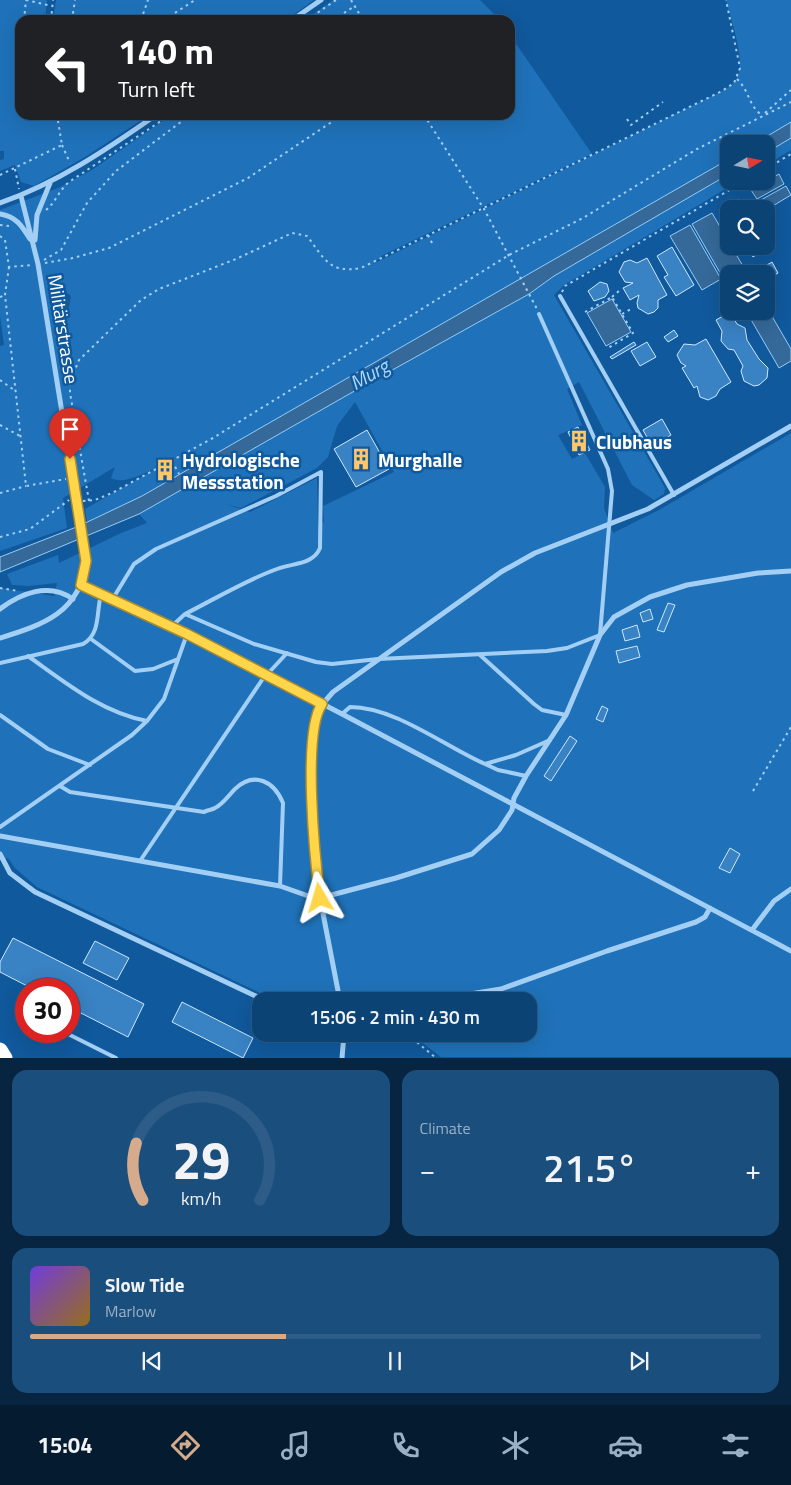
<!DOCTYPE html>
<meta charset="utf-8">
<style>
:root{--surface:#0c4375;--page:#1a4e7d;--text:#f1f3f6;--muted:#9ab0c5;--line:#2c5c87;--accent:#d6ab8b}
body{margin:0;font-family:"Titillium Web",sans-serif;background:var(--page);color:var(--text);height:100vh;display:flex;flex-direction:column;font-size:19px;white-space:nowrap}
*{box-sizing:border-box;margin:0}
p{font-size:16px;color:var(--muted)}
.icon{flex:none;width:28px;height:28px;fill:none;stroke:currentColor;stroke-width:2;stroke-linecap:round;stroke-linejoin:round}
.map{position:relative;height:1058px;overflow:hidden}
.panel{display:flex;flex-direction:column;gap:12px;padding:12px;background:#072540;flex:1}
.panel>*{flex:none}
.banner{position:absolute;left:15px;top:15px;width:500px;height:105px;border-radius:15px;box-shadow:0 5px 20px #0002,0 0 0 1px var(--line);background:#202124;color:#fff;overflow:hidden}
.needle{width:32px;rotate:80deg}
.fabs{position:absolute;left:720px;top:135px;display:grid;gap:10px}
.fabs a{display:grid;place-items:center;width:55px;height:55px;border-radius:10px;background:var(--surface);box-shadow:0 5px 20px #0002,0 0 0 1px var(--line);font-size:25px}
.speed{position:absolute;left:15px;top:978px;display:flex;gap:10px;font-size:25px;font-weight:700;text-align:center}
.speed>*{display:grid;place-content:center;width:65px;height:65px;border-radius:50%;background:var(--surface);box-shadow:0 5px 20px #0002,0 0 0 1px var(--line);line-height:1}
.speed .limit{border:8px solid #d22;background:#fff;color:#111}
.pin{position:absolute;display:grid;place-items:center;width:42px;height:42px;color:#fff;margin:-51px -21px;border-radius:50% 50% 50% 0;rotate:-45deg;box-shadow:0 0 5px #0007}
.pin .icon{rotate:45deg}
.me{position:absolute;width:55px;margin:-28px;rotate:353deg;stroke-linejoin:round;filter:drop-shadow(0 0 4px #0008)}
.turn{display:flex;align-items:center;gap:18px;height:105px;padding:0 20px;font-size:22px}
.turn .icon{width:65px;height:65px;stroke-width:2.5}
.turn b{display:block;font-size:35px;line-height:42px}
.big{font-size:38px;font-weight:600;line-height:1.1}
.panel .tile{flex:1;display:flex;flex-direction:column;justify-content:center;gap:8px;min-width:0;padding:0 18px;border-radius:15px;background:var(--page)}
.panel .dial{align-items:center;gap:0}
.dial svg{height:130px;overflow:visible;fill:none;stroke:var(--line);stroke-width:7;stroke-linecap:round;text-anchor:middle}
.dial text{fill:var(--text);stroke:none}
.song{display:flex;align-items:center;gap:15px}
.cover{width:60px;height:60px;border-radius:8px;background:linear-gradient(135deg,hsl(260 70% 55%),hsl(40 70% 35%))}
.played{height:5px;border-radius:2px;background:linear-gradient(90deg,var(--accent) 35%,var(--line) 35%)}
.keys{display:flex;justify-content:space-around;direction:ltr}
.heat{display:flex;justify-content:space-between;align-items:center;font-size:28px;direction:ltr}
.panel .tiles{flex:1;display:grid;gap:12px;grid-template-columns:1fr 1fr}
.tile:last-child{grid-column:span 2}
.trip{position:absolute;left:252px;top:992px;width:285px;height:50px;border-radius:15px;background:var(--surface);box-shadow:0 5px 20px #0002,0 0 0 1px var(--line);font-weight:600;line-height:50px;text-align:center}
.tabs{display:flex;height:80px;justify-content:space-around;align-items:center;background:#051b2f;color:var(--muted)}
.tabs .icon{width:35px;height:35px}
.tabs .selected{color:var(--accent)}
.tabs b{font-size:22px;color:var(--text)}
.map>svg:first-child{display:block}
.green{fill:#1f72b9;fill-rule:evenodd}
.water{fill:#356999;stroke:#96ccf8}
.building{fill:#3982c3;stroke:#cde7fe}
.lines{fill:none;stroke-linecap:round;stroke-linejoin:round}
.path{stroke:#a4cff5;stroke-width:2;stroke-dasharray:2.5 4;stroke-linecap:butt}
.lane{stroke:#a4cff5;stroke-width:4}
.street{stroke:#a4cff5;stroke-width:5}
.highway{stroke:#fff;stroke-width:15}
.route-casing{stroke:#a68a30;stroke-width:12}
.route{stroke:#ffd54a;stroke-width:9}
.labels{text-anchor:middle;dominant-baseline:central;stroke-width:5;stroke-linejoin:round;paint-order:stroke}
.street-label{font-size:19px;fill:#fff;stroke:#10599c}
.poi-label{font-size:19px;font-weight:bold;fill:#fff;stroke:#10599c;text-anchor:start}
.water-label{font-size:20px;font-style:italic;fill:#b1d9fb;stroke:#10599c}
</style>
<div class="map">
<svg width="791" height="1058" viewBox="0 0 791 1058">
<rect width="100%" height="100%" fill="#10599c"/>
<path class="green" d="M0,0H47L45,20H20V115H149L85,157L34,186L21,182L15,165L0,171V160L4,159V151H0Z
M56,0H314L286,20H53Z
M333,0H480L500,20H305Z
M726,0H791V122L754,144H729V159L142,496L87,522L85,509L185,452C168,460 128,488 111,478L115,467L63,498L67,528L0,551V346L4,345L0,316V210L58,188L92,170L171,115H510V35L592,154L383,255L373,264L722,91C728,88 734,84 737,78C746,60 731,20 726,0ZM52,280L71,296L69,308L65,314L54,312L48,287Z
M791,138V150L766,165V153Z
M729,174V181H739L564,285L554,295L665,488L664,494L654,500L632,485L579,382L567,389L582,425L558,435L572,459L585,453L605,487L604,508L613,533L659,510L791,433V1057H441L411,1034H529V1001H277L37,887L15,868L8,858L0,861V588L54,596L57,583L28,586L12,585L7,574L58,555L59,563L121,533L147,523L139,514L351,393L529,294L554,276ZM355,402L394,472L323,506L324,522L318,524L317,478L250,512L225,504L241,508L317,468L328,457L337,426Z"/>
<path class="water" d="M791,122V138L766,153V144H754Z
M729,159V174L554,276L529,294L351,393L139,514L0,572V557L79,526L142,496Z
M779,174L784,184L757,199L751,190Z
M786,186L791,195L766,210L763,209L759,201Z
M712,213L729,242V246H731L743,266L723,278L692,224Z
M690,225L721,279L702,290L670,236Z
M612,299L631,332L606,346L587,313Z
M766,306L791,349V361L779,368L746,311H766Z"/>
<path class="building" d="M739,199L745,209H737L733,203Z
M746,246H763L765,249L753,257Z
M672,247L694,285L676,296L664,277L668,275L657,256Z
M647,258L667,295L658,300V308L654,312L648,314L638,308L637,303L639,295L630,300L623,288L633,283L625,282L619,272L624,262L630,260L637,263Z
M772,262L778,273L766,280V274H752Z
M600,282L607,284L609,291L605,297L594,301L588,291Z
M730,312L737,324L745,328L747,340L759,359L768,368L767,378L759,385L754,386L744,381L741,371L743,366L734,350L728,349L721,341L722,331L716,320Z
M674,330L678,336L668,342L664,337Z
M706,339L731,382L720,389L716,396L708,400L700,397L697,386L694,388L682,368L686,366L681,363L677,355L684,344L695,345Z
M634,342L636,345L612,359L610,357Z
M647,342L656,357L640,366L631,351Z
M662,419L671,435L652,446L643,430Z
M578,427L590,450L579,455L568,432Z
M367,430L389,469L356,487L334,449Z
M668,603L675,605L664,632L657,630Z
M650,609L653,619L643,622L640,613Z
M637,625L640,637L625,641L622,630Z
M637,646L640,657L619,663L616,651Z
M602,706L608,709L603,722L596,719Z
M570,736L577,741L551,781L544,776Z
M730,848L740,854L730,873L719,868Z
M13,938L144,1004L128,1037L69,1007V989H33L0,972V962Z
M95,941L129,958L117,980L83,963Z
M182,1002L253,1038L243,1058L172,1022Z"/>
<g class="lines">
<path class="path" d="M26,0L52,6
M351,0L363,20
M24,20L26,0
M51,20L53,0
M72,20L75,0
M141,20L148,0
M164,20L195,0
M307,20L336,0
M333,20L355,6
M737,79C749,90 749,107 762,115
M765,113L791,90
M424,115L484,209L537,309
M627,119L631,125L663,102
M62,145L70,163
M15,169L19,189
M766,169L791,154
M0,175L62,145L57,115
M46,210C56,202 59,190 69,182L170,115
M0,225L10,226
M428,235L433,245
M0,236L5,240L9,267L33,265
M44,260L61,250L87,203L116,171L190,115
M45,263L73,258L109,248L248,178L342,115
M9,267L5,295L26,486L66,479
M562,292L565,286L745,181
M0,297L5,295
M612,297L620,290
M585,312L612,297L633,333L608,348
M622,314L631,309
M0,380L14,390
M0,425L20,436
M652,447L663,440
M172,461L179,474
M0,493L26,486
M83,501L95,500L112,493L213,438L509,255L583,218L697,149L791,102
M89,501L70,393V382L79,360L141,300L159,289L236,259L292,233L307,236C324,258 329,274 361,268L722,91L734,83L740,68L726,0
M0,537L30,529L69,500
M0,588L18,591
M753,791L791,727
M407,1034L436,1058"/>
<path class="lane" d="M560,296L674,495
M112,600L134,564L156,549L276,496L321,472L320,548C313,565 293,563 277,569C246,580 215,599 185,614
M172,626L185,614L254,644L316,662L332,664L378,659L547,651L567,648L600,635L612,491L608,469L539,314
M91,639L135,671L153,669L178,659
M480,655L534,704L542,710L566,715
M28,656C66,683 101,712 147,721
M0,663L83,644C101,634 96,612 101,595
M342,714L350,707C395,707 444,746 485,764L516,755L550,740
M0,715L48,749L90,765
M485,764L498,770L526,776
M60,786L70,792L204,812C207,810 212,810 215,808C223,804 228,796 235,789C254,771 274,781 283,803L280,886
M0,827L132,735L147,721L164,699L187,634
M140,861L262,680L287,653
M17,1010L26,1014
M62,1031L116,1058"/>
<path class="street" d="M292,20L321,0
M0,203C57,183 106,150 156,115
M0,214C17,217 22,226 30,239
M35,240L37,215L50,183
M81,585L172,626L342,714L791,951
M0,609C21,593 49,582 73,599
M0,638C43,625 81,612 86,561L38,264L21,196
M0,836L280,886L314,898H320L396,878L472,854L499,830L512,810L514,798L526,776L566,715L600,635L614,617L650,597L687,585L758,573L791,571
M0,854L10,873L35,892L266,1001
M752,930L774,901L791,889
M340,1001L320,898L311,799L316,718L319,708L333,692L501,572L535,553L648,509L791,426
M427,1001L501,989L607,951L696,922L705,917L710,908
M342,1058L344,1034"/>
<path class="highway" d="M0,1050L5,1058"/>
</g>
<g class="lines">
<g class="route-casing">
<path id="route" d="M70,459L86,561L81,585L187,634L322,704C302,732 315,860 320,898"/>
</g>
<use href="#route" class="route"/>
</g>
<defs>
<g id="building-bare" transform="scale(1.725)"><path d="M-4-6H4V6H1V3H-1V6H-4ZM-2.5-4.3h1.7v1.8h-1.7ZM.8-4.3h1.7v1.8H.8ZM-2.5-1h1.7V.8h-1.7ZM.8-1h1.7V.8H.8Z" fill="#ffc768" stroke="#10599c" stroke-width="2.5" paint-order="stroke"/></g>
</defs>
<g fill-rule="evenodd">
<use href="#building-bare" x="579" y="441"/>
<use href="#building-bare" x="361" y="459"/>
<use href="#building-bare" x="165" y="470"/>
</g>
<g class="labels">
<g class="street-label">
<text transform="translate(64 329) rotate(81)">Militärstrasse</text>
</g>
<g class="poi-label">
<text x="596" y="441">Clubhaus</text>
<text x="182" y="459">Hydrologische<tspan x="182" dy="22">Messstation</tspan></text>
<text x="378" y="459">Murghalle</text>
</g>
<g class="water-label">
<text transform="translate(369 374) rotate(-30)">Murg</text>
</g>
</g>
</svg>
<div class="fabs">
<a><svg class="needle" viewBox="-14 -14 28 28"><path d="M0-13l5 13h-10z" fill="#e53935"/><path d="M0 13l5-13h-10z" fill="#9ab0c5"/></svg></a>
<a><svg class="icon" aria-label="search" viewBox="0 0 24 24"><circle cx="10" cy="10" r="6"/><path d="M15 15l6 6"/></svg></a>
<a><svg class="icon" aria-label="layers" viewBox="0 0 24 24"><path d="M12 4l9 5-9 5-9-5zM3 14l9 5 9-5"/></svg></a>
</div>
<div class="speed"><div class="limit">30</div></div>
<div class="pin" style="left:70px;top:459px;background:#d93025"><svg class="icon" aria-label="arrive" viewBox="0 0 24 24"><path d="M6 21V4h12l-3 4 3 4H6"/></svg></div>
<svg class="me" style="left:320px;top:898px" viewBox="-20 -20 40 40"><path d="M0-17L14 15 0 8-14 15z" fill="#ffd54a" stroke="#fff" stroke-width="4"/></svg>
<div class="trip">15:06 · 2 min · 430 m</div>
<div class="banner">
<div class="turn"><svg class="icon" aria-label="left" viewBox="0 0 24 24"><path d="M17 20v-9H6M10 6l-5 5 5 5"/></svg><div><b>140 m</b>Turn left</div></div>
</div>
</div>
<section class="panel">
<div class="tiles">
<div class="tile dial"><svg viewBox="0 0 100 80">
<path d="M14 69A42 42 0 1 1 86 69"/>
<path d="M14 69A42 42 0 0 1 10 34" stroke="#d6ab8b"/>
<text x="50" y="56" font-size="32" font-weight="700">29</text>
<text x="50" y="72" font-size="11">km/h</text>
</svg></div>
<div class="tile"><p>Climate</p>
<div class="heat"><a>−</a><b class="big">21.5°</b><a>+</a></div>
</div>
<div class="tile">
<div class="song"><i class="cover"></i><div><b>Slow Tide</b><p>Marlow</p></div></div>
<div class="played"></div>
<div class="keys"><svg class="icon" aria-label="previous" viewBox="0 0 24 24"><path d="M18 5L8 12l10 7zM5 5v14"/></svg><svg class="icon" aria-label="pause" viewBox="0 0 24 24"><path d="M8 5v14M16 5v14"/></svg><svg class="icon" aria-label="next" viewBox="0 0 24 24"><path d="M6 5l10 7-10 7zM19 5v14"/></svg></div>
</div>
</div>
</section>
<nav class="tabs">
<b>15:04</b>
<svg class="icon selected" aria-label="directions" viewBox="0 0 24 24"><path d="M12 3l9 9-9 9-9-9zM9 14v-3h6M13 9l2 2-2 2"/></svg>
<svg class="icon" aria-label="music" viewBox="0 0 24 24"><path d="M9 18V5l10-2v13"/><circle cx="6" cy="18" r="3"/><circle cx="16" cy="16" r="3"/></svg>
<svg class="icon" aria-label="phone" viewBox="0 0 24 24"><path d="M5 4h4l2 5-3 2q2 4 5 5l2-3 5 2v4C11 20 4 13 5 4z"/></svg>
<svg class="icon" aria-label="climate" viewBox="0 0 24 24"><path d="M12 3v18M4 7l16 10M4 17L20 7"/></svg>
<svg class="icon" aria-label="car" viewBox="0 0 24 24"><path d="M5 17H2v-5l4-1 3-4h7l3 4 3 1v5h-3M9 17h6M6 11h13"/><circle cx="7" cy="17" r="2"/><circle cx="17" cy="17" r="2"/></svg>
<svg class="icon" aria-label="filters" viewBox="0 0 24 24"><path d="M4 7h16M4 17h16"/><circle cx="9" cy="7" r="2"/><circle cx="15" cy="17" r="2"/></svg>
</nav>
